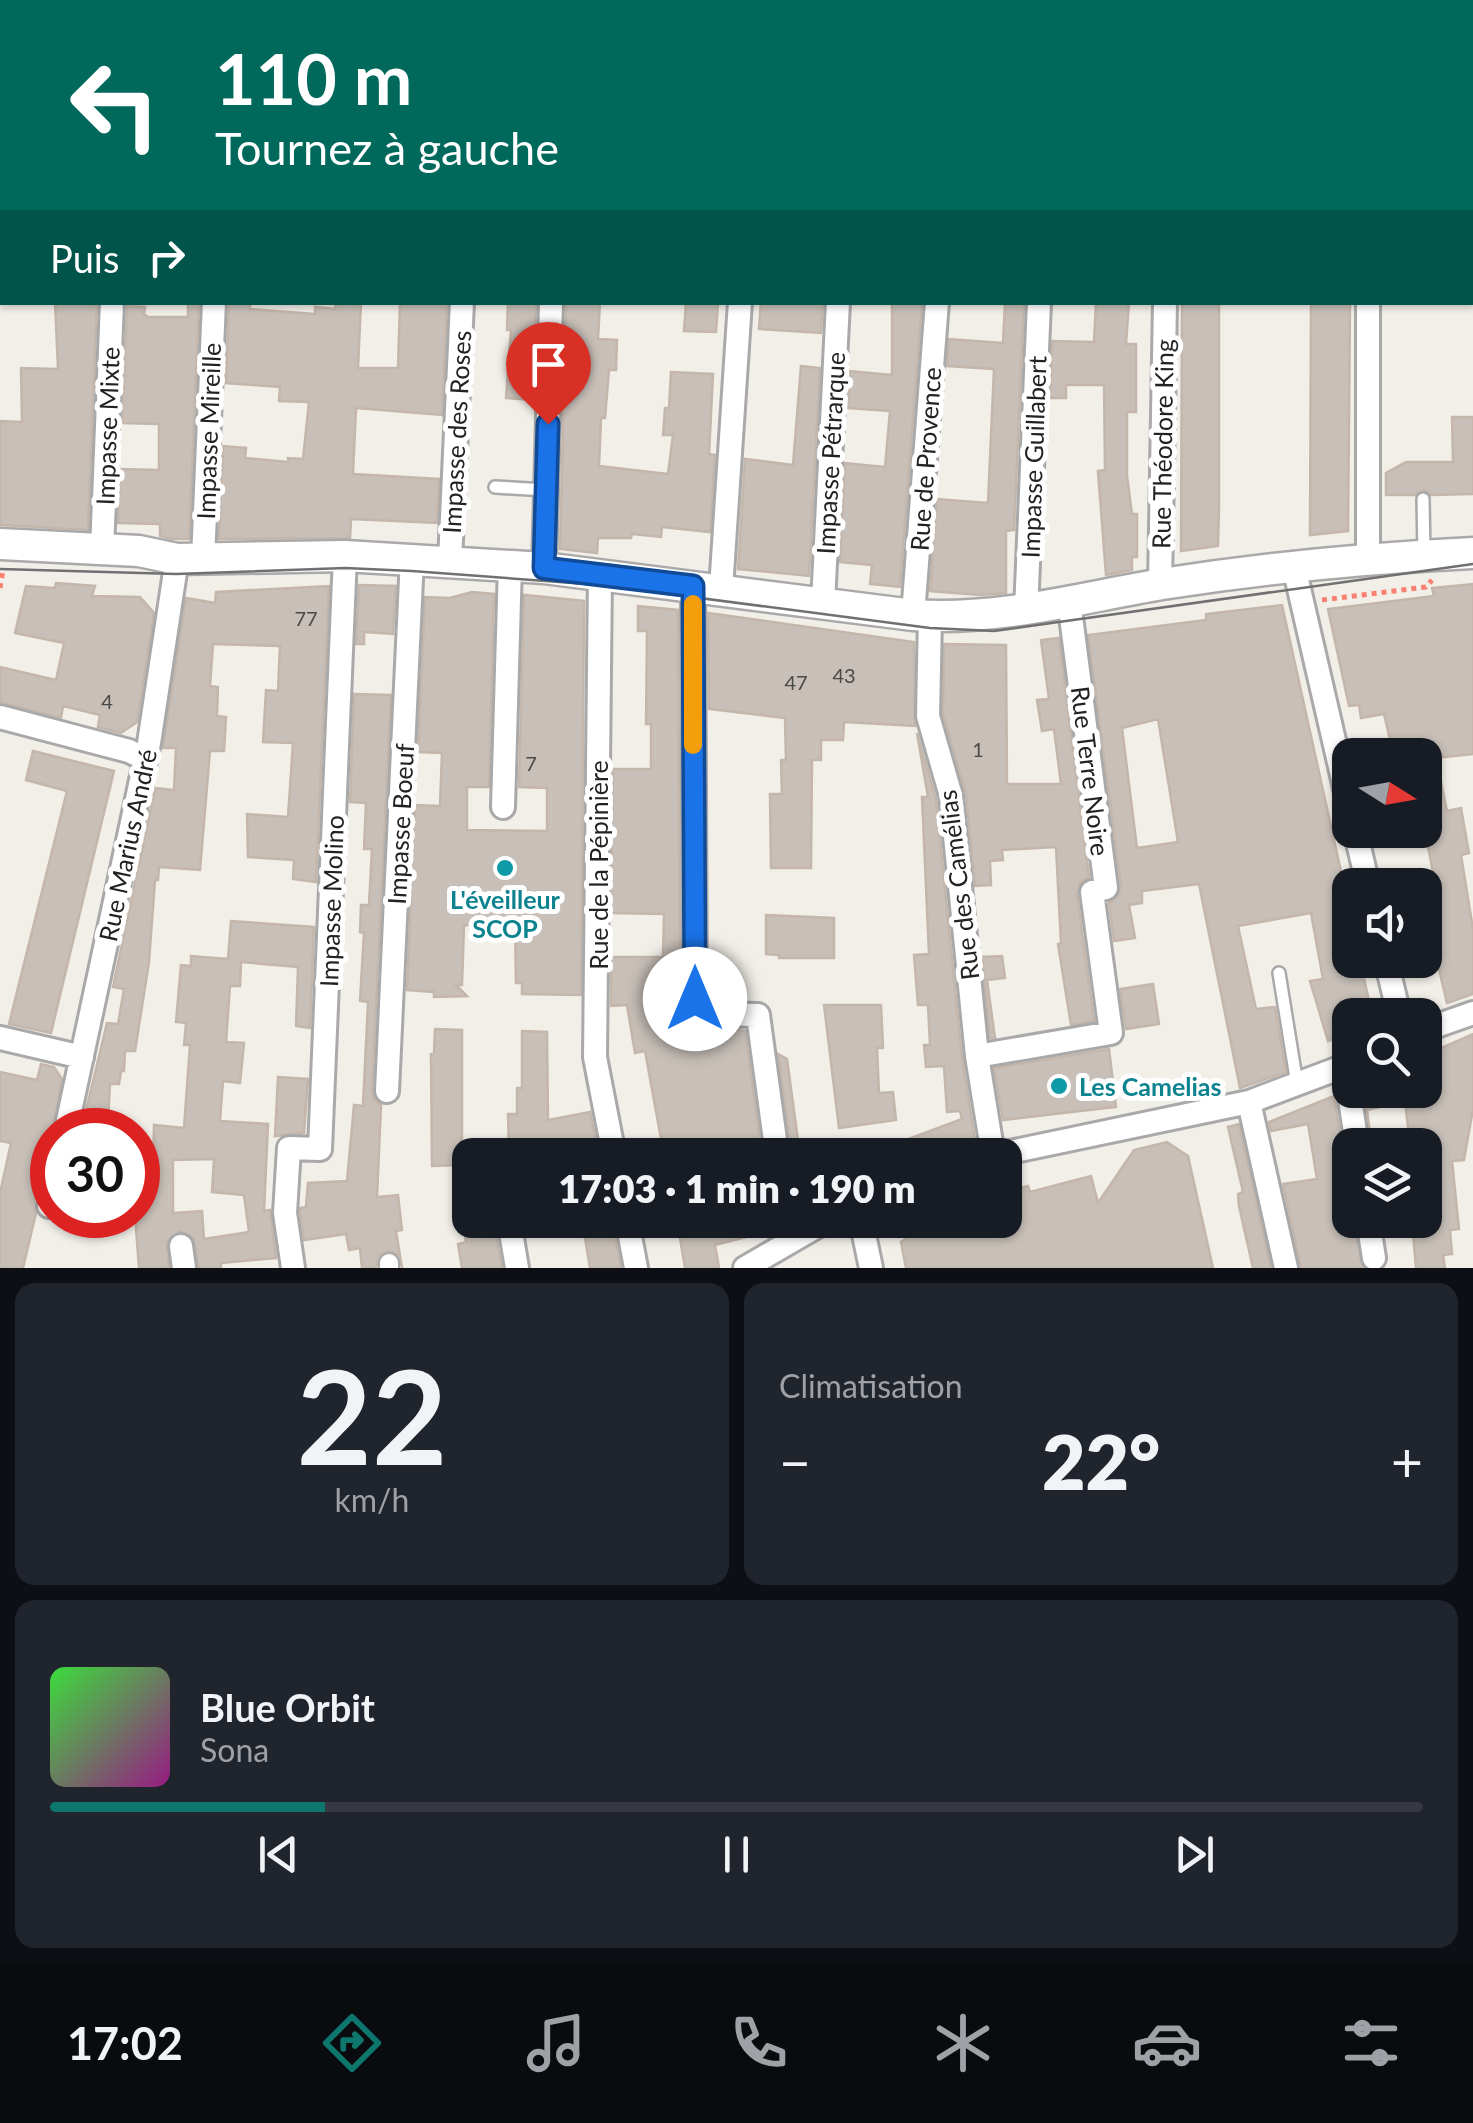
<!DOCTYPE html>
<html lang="fr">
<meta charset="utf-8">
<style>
:root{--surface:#171b24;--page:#20242c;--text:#f1f3f6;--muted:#9ea1a6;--line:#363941;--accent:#0f766e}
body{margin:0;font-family:Lato,sans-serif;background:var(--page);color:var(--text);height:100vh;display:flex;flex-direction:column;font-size:38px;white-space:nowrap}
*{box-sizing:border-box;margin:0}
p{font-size:32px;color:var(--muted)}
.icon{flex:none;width:55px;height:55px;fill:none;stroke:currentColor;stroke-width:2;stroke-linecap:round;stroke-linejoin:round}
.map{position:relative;height:1268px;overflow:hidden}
.drawer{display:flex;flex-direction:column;gap:15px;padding:15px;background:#0d0f14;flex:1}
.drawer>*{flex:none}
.hud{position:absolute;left:0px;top:0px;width:1475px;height:305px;box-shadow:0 2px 8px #0004;background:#00695c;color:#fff;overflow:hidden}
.needle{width:65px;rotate:101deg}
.buttons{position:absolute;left:1332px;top:738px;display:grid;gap:20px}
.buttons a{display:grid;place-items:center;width:110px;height:110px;border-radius:20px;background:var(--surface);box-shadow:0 2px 8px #0004;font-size:50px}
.speed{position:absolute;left:30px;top:1108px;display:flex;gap:20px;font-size:50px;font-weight:700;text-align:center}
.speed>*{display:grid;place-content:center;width:130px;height:130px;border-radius:50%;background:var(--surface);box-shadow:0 2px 8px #0004;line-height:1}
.speed .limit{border:15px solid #d22;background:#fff;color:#111}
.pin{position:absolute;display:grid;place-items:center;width:85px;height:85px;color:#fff;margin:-102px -42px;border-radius:50% 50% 50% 0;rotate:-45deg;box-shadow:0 0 10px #0007}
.pin .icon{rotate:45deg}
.me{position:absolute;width:110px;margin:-55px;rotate:0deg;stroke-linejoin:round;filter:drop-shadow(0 0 8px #0008)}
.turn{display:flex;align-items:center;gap:35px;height:210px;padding:0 50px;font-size:45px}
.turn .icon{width:130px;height:130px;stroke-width:2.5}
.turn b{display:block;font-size:70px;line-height:85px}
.then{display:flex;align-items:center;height:95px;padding:0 50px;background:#0003;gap:20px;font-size:38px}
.big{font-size:75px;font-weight:800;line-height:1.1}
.drawer .widget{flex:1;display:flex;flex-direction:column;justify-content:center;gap:15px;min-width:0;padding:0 35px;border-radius:20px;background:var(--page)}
.drawer .dial{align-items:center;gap:0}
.dial b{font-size:130px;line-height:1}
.song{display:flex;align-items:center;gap:30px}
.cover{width:120px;height:120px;border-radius:15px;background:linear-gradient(135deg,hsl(120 70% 55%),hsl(310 70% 35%))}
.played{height:10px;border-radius:5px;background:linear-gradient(90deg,var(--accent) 20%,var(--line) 20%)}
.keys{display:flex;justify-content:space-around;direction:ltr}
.heat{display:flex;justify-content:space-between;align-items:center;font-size:55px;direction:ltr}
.drawer .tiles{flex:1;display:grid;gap:15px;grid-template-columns:1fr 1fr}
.widget:last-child{grid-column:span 2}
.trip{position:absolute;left:452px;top:1138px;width:570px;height:100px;border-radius:20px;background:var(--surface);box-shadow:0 2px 8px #0004;font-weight:800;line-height:100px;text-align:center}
.dock{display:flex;height:160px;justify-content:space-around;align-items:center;background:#090b0e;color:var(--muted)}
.dock .icon{width:70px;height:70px}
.dock .current{color:var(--accent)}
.dock b{font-size:45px;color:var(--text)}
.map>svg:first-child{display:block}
.building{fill:#c7bfb8;stroke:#c4b6ab;stroke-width:2.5;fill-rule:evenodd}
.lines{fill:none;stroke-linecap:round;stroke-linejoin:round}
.service-casing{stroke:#a9a9a9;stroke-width:16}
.pedestrian-casing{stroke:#a9a9a9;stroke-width:22}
.minor-casing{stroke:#a9a9a9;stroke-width:28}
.tertiary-casing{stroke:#a9a9a9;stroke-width:35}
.path{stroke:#fa8072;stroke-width:5;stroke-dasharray:5 5;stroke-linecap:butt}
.service{stroke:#fff;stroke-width:11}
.pedestrian{stroke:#fff;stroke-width:18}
.minor{stroke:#fff;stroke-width:22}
.tertiary{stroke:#fff;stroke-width:30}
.tram{stroke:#707070;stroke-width:2.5}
.route-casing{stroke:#114b97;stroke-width:25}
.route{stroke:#1a73e8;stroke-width:18}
.slow{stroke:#f59e0b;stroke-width:18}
.culture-dot{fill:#0f9aa8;stroke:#fff;stroke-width:4}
.labels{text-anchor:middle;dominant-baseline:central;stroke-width:10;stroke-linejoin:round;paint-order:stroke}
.number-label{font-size:20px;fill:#4b4948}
.street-label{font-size:25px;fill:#222;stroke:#fff}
.culture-label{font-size:25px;font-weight:bold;fill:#0d838f;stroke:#fff}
</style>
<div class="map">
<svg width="1473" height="1268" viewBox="0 0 1473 1268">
<rect width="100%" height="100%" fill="#f2efe9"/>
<path class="building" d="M55,302H97L88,530L0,525V421L22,422L21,368L58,369Z
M188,302H199L189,539H172L160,536V524L118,523L120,469L159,470V424L122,423L127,306L145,307L144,314L148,317H188Z
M229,302H250V309L315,314V307L335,309L336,302H361L358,368H398L400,302H447L442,415L356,408L353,474L439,479L437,523L351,519L350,538L219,539L223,446L246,448L245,458L288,462V458L303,459L309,402L279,401L280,387L226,383Z
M508,302H536L533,400L506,398L511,330H507Z
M566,302H600L598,339L617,340L616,370H609L605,418H601L599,466L668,474L673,435H663L665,408H669L671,372L713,374L709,454L715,455L710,532L662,527L661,537L632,534L631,538H598L597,553L560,549Z
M686,302H718L716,332L684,331Z
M761,302H823L821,333L759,329Z
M892,302H922L900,587L870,584L872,565L840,562L845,463L885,467L890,411L848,408L850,371L892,375Z
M1024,302L1014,530L1006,531V593L980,595L930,591L937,499L988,503L994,369L947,366L949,339L1003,343L1005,304Z
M1096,302H1129L1126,344H1136V412H1127V476L1132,514H1137V557H1132V570L1106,575L1098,471L1105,470L1104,385H1066V398H1050L1052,341L1094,342Z
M1182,302H1219V508L1218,546L1181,551Z
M1311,302H1350L1349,420L1348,531L1310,535Z
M801,366L820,368L809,576L738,569L745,459L793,465Z
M1452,417H1473V494L1431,495L1424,490L1415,495H1386V473L1406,462H1453Z
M56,583L95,586L92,596L140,597L154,613L137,722L121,733L98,727L100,715L63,706L61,718L0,702V667L56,680L64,643L15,633L26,586L55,588Z
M1473,584V754L1436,758L1447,811L1461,808L1469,853L1461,855L1473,929V994L1447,1003L1425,911V895L1437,892L1425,832V755H1405L1402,741L1391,744L1384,714L1361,718L1359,705L1349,706L1328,609L1434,596L1432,588Z
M359,585L396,586L393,634L364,632V644H356Z
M329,586L316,882L293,879L294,860L248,857L247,814L288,817L293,743L263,742L266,690L278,691L280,646L213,644L210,686L218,687L217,716L226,717L224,751H210L200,870L159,867L158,880H155L149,962L135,1051H125L124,1071H121L119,1084H110L108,1121L84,1119L107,1023L118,1024L124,989L113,987L155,788L174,790L176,748H163L186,598L215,603L216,592Z
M472,592L494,594L489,787H467V830L547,831V788L519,787L524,595L584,601L581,995L522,994V983H516L515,927L464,925L462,985H456L467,996L434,997V992L407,990L415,805L440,806L442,753L418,752L425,597L450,598Z
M1282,605L1350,912V960H1360L1372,1015H1350V1033L1328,1041L1310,981L1323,979L1311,913L1238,926L1256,1009L1275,1007L1286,1072L1240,1088L1199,884L1142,891V903L1129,905L1135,938L1114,941L1109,903L1117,898L1121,886L1088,635L1206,620V614ZM1158,719L1178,842L1137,848L1122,728Z
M638,606L678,610L680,999L685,1024L745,1031L762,1155H664L645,1051L635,1053L627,1005L611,1006V957H663L664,914L611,913L613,769H651V724H646L647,631H638Z
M708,613L914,642L915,726L844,722L843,740H821V760H812L811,868H771L770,794H782L781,760H786L785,718L709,709Z
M1059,638L1089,877L1081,882L1077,894L1094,1021L1071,1025L1058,944L1061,943L1056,847L1002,850L1003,860L990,861L991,885L975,886L966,794L943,714L944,644L1006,645L1007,784H1061L1054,729L1042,731L1037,700L1049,699L1041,640Z
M354,694L391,695L372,1090L374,1099L381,1105L377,1197L398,1195L402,1230L396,1231L402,1268L399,1256L390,1251L379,1256L376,1268H362L360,1248L349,1250L346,1234L304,1240L300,1212V1208L306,1207L308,1183L347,1181L354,1105L363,1106L368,1002L360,1001L364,933L360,932L361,905H369L372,849H364L366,803L350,802Z
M917,733L936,799L962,1058L977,1152L964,1155H951L950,1145L897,1151L895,1144L962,1119L960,1111L947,1112L944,1066L926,1067L924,1045H930L928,1005H918L914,955L929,954L922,797H928Z
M33,751L114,771L51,1033L9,1024L67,791L26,780Z
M766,915L834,918V958H779V955L766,954Z
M231,921L314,927L310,1028L296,1026L298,967L241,962L240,986H230L226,1042L244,1043L240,1083L223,1081L220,1121L268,1124L264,1211L270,1210L276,1258L221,1263V1268H199L193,1238L180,1231L167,1241L169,1268H139L135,1215L138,1176L153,1174L154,1125L184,1128L190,1045H184L186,1023L176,1022L181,965L191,966V956L228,959ZM214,1159L212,1192L244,1195L249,1232L204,1239L202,1211L173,1213V1160Z
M1002,956L1005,978L987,980L995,1038H990L982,957Z
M1153,984L1159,1024L1126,1029L1120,989Z
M824,1005H881L883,1048H877L879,1093L893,1092L896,1120L839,1128Z
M435,1029L462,1030V1165L432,1166L431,1054L434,1053Z
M522,1031L547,1032L548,1120L590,1112L599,1155H509L508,1114H517V1088H522Z
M1473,1034V1109L1464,1160L1452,1161L1459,1229L1450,1230L1452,1254L1443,1255L1445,1268H1416L1413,1234L1420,1233L1419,1220H1425V1145H1410L1405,1101L1367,1110L1370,1133L1364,1090H1425V1055Z
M1109,1049L1116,1107L1003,1120L994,1068Z
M778,1054L787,1059L800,1155H792Z
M41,1064L54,1067L62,1079L49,1152L43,1179L37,1188L36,1213L23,1268H0V1193L11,1143L0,1141V1072L37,1080Z
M278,1077L308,1079L304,1133L275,1136Z
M1334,1096L1342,1147L1350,1158V1220H1353L1363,1268H1301L1283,1184L1317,1179L1308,1124L1271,1131L1269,1122Z
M1239,1124L1271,1268H1253L1239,1206L1238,1194L1243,1192L1228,1127Z
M1167,1142L1188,1156L1213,1268H906L901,1242L911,1235L907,1220H1005V1191L1028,1186L1030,1192L1091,1176L1098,1203L1134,1150Z
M462,1220H493L502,1268H462L458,1244L466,1242Z
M582,1220H612L621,1268H590Z
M677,1220H784L785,1227L715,1245L719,1268H685Z"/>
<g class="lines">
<g class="service-casing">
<path id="service" d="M495,487L546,490
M1423,499L1424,555
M1279,973L1297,1084"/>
</g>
<g class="pedestrian-casing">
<path id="pedestrian" d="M389,1263V1268"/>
</g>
<g class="minor-casing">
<path id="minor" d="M938,0V2
M123,2V0
M227,2V0
M385,2V0
M552,2V0
M787,2V0
M1210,2V0
M1368,302V560
M102,550L112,302
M203,560L214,302
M450,561L462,302
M1294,567L1350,810
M544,568L551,302
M600,573L595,1057L614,1155
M1160,585L1165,302
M693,586L695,999L709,1014L758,1015L777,1155
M721,589L740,302
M823,603L838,302
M1026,611L1039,302
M913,615L937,302
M930,616L928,716L951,796L977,1056L993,1155
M0,717L129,751L145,759
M503,807L510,565
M1355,830L1368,885
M1386,960L1399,1015
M1425,1030L1473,1013
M0,1038L82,1057
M977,1056L1111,1033L1092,892L1106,888L1069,601
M1345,1067L1357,1145
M387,1091L412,558
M1249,1102L1286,1268
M66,1130L149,743L177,559
M996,1155L1249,1102L1350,1064
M49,1206L52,1191
M509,1220L517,1268
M627,1220L636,1268
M861,1220L871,1268
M1368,1220L1374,1258
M181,1246L184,1268
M293,1268L285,1213L289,1148L320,1149L345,556
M745,1268L828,1220"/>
</g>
<g class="tertiary-casing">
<path id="tertiary" d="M0,544L139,551L177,559L345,556L544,568L913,615C999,621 1079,598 1162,584C1265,568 1369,558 1473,553"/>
</g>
<path class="path" d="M1445,2V0
M0,588L3,570
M1322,600L1426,587L1432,580"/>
<use href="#service" class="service"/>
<use href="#pedestrian" class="pedestrian"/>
<use href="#minor" class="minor"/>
<use href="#tertiary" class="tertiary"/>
<path class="tram" d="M0,569L176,574L345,568L412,571L600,585L930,628L994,631L1473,564"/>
</g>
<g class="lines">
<g class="route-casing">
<path id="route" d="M548,424L544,568L693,586L695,999"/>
</g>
<use href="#route" class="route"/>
<path class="slow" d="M693,604V745"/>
</g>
<g class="culture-dot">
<circle cx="505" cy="868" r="10"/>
<circle cx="1059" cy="1086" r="10"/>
</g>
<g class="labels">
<g class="number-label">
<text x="306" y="618">77</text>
<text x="844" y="675">43</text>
<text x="796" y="682">47</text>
<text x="107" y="701">4</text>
<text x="978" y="749">1</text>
<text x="531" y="763">7</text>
</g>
<g class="street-label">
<text transform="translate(107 426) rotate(-88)">Impasse Mixte</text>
<text transform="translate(208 431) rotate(-88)">Impasse Mireille</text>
<text transform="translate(456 432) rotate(-87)">Impasse des Roses</text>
<text transform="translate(1162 444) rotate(-89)">Rue Théodore King</text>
<text transform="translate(830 453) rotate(-87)">Impasse Pétrarque</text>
<text transform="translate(1033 457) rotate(-88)">Impasse Guillabert</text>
<text transform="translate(925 459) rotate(-86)">Rue de Provence</text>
<text transform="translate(1091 771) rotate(83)">Rue Terre Noire</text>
<text transform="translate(400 824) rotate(-87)">Impasse Boeuf</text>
<text transform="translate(127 845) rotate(-78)">Rue Marius André</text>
<text transform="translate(598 865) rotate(-90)">Rue de la Pépinière</text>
<text transform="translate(958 885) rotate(-97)">Rue des Camélias</text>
<text transform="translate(331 901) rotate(-88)">Impasse Molino</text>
</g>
<g class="culture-label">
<text x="505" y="899">L'éveilleur<tspan x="505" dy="29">SCOP</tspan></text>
<text x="1079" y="1086" text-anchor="start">Les Camelias</text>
</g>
</g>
</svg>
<div class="buttons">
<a><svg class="needle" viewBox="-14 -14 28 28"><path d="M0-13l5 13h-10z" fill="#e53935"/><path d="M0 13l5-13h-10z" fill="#9ea1a6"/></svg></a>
<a><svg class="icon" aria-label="sound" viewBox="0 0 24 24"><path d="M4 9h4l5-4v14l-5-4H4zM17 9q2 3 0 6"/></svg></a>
<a><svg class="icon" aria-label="search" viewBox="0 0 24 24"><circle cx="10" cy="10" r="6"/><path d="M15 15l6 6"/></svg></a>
<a><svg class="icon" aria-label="layers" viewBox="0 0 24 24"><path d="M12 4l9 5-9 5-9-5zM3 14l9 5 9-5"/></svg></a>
</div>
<div class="speed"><div class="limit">30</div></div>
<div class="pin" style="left:548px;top:424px;background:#d93025"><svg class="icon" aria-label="arrive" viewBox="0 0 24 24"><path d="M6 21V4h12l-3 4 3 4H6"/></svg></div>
<svg class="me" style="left:695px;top:999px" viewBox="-20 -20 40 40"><circle r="19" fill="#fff"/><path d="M0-13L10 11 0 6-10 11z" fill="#1a73e8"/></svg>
<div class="trip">17:03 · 1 min · 190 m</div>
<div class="hud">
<div class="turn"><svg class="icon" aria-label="left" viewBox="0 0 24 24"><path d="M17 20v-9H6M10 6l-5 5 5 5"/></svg><div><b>110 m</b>Tournez à gauche</div></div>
<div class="then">Puis<svg class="icon" aria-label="right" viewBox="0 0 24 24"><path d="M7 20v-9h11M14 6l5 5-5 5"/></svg></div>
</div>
</div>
<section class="drawer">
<div class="tiles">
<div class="widget dial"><b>22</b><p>km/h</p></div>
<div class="widget"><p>Climatisation</p>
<div class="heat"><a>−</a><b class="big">22°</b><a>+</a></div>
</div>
<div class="widget">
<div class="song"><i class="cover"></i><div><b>Blue Orbit</b><p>Sona</p></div></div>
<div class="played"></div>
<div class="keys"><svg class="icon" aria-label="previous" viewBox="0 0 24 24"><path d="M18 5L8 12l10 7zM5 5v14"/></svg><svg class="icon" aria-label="pause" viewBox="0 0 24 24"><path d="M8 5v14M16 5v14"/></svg><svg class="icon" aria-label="next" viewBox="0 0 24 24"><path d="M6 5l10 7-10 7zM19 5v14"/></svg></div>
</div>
</div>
</section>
<nav class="dock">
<b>17:02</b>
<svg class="icon current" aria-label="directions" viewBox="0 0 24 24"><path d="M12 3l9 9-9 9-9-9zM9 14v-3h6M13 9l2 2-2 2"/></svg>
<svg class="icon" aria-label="music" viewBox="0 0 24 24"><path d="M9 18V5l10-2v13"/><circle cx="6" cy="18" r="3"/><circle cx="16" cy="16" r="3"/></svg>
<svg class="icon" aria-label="phone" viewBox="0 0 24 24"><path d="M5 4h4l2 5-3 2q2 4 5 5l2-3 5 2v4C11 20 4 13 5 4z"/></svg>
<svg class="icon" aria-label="climate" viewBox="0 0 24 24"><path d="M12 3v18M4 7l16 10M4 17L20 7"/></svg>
<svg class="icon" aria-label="car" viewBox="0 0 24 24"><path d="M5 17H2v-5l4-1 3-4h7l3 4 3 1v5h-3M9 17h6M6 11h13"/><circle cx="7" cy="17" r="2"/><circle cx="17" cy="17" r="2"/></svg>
<svg class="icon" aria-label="filters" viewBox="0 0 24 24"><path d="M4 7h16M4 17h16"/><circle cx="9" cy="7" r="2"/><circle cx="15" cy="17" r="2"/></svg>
</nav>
